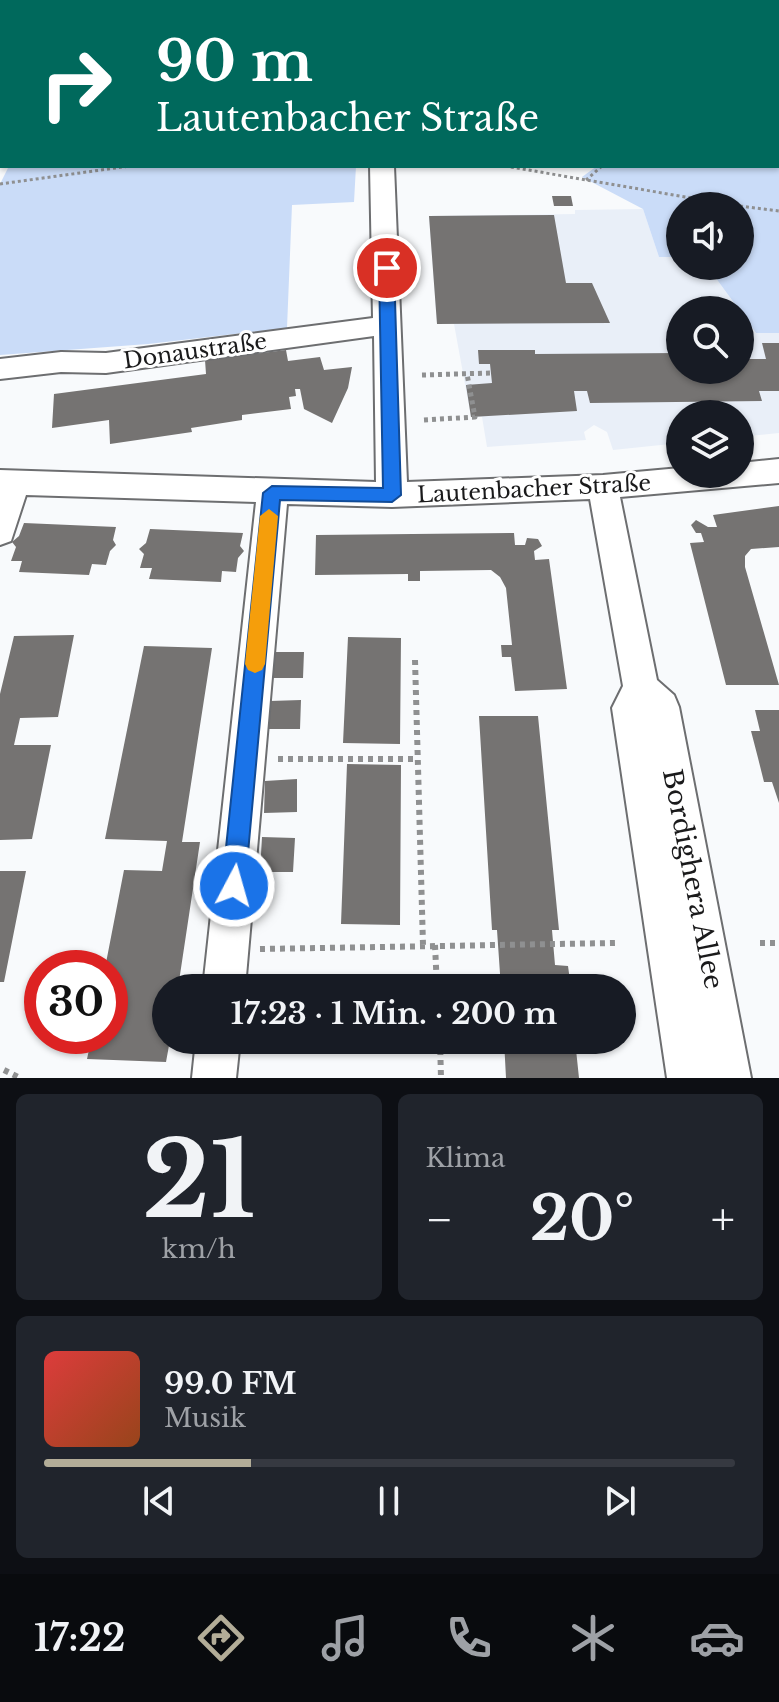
<!DOCTYPE html>
<html lang="de">
<meta charset="utf-8">
<style>
:root{--surface:#171b24;--page:#20242c;--text:#f1f3f6;--muted:#9ea1a6;--line:#363941;--accent:#b3ad98}
body{margin:0;font-family:"Libre Baskerville",serif;background:var(--page);color:var(--text);height:100vh;display:flex;flex-direction:column;font-size:30px;white-space:nowrap}
*{box-sizing:border-box;margin:0}
p{font-size:26px;color:var(--muted)}
.icon{flex:none;width:44px;height:44px;fill:none;stroke:currentColor;stroke-width:2;stroke-linecap:round;stroke-linejoin:round}
.map{position:relative;height:1078px;overflow:hidden}
.drawer{display:flex;flex-direction:column;gap:16px;padding:16px;background:#0d0f14;flex:1}
.drawer>*{flex:none}
.banner{position:absolute;left:0px;top:0px;width:780px;height:168px;box-shadow:0 2px 6px #0004;background:#00695c;color:#fff;overflow:hidden}
.controls{position:absolute;left:666px;top:192px;display:grid;gap:16px}
.controls a{display:grid;place-items:center;width:88px;height:88px;border-radius:50%;background:var(--surface);box-shadow:0 2px 6px #0004;font-size:40px}
.speed{position:absolute;left:24px;top:950px;display:flex;gap:16px;font-size:40px;font-weight:700;text-align:center}
.speed>*{display:grid;place-content:center;width:104px;height:104px;border-radius:50%;background:var(--surface);box-shadow:0 2px 6px #0004;line-height:1}
.speed .limit{border:12px solid #d22;background:#fff;color:#111}
.pin{position:absolute;display:grid;place-items:center;width:68px;height:68px;color:#fff;margin:-34px;border:4px solid #fff;border-radius:50%;box-shadow:0 2px 8px #0007}
.me{position:absolute;width:88px;margin:-44px;rotate:6deg;stroke-linejoin:round;filter:drop-shadow(0 0 6px #0008)}
.turn{display:flex;align-items:center;gap:28px;height:168px;padding:0 24px;font-size:36px}
.turn .icon{width:104px;height:104px;stroke-width:2.5}
.turn b{display:block;font-size:56px;line-height:68px}
.big{font-size:60px;font-weight:700;line-height:1.1}
.drawer .widget{flex:1;display:flex;flex-direction:column;justify-content:center;gap:12px;min-width:0;padding:0 28px;border-radius:12px;background:var(--page)}
.drawer .dial{align-items:center;gap:0}
.dial b{font-size:104px;line-height:1}
.song{display:flex;align-items:center;gap:24px}
.cover{width:96px;height:96px;border-radius:12px;background:linear-gradient(135deg,hsl(0 70% 55%),hsl(20 70% 35%))}
.played{height:8px;border-radius:4px;background:linear-gradient(90deg,var(--accent) 30%,var(--line) 30%)}
.keys{display:flex;justify-content:space-around;direction:ltr}
.heat{display:flex;justify-content:space-between;align-items:center;font-size:44px;direction:ltr}
.drawer .tiles{flex:1;display:grid;gap:16px;grid-template-columns:1fr 1fr}
.widget:last-child{grid-column:span 2}
.trip{position:absolute;left:152px;top:974px;width:484px;height:80px;border-radius:40px;background:var(--surface);box-shadow:0 2px 6px #0004;font-weight:700;line-height:80px;text-align:center}
.tabs{display:flex;height:128px;justify-content:space-around;align-items:center;background:#090b0e;color:var(--muted)}
.tabs .icon{width:56px;height:56px}
.tabs .current{color:var(--accent)}
.tabs b{font-size:36px;color:var(--text)}
.map>svg:first-child{display:block}
.built{fill:#e9eff8}
.green{fill:#cadcf8}
.building{fill:#757372}
.lines{fill:none;stroke-linecap:round;stroke-linejoin:round}
.minor-casing{stroke:#6d6e70;stroke-width:4}
.path-far2{stroke:#8f9091;stroke-width:3;stroke-dasharray:3 3;stroke-linecap:butt}
.path-far1{stroke:#8f9091;stroke-width:5;stroke-dasharray:4 4;stroke-linecap:butt}
.path{stroke:#8f9091;stroke-width:6;stroke-dasharray:5 5;stroke-linecap:butt}
.minor{fill:#fff;fill-rule:evenodd}
.route{fill:#1a73e8;stroke:#114b97;stroke-width:2}
.slow{fill:#f59e0b}
.labels{text-anchor:middle;dominant-baseline:central;stroke-width:6;stroke-linejoin:round;paint-order:stroke}
.street-label{font-size:22px;fill:#1a1a1b;stroke:#fff}
.near-street-label{font-size:26px;fill:#1a1a1b;stroke:#fff}
</style>
<div class="map">
<svg width="779" height="1078" viewBox="0 0 779 1078">
<rect width="100%" height="100%" fill="#f8fafc"/>
<path class="built" d="M643,209L659,257H680V266H707L739,310H680V370H740V311L756,333H779V433L740,437V414H680V443L613,450L607,432L594,425L584,432L586,440L487,447L482,417H471L454,324H437L429,216L575,214V210Z"/>
<path class="green" d="M779,112V333H756L707,266H740V206H680V257H659L643,209L582,177L597,166H778Z
M9,166H356L354,202L292,205L287,328L148,344L0,355V184Z"/>
<path class="building" d="M552,196H571L573,206H554Z
M554,215L566,283H592L610,323L437,324L429,216Z
M762,343H779V391H759L762,401L590,403L587,391H574L577,411L471,417L466,385L492,383L490,364H479L478,350H535V354L680,353V370H740V352H744L747,359H766Z
M286,350L288,361L320,357L324,370L352,367L348,388L332,423L304,409L300,389H295L296,396L289,397L291,409L242,415V420L191,428L192,432L110,444L109,420L52,428L54,394L206,374L205,360Z
M779,506V547L751,549L745,556V567L779,685H726L690,543L704,542L701,533H696L691,525L696,520L708,527H717L713,515Z
M24,523L116,527L113,540L116,545L110,551L106,565L92,564L89,575L19,572L22,561H11L16,547L12,542L19,536Z
M150,529L243,533L240,546L244,551L238,558L236,572L222,571L221,582L149,579L152,568H140L144,554L139,549L146,543Z
M514,533L515,545H525L527,538L538,539L542,546L534,551L535,560L549,559L567,689L515,691L511,657H502L501,645H512L506,588L500,577L491,570L420,571V581H408V574L315,575L316,535Z
M74,635L58,717L20,718L14,745H51L32,839L0,840V694L14,636Z
M348,637L401,638L400,744L343,743Z
M144,646L212,648L182,842H200L178,988H166V1040H170L166,1062L87,1059L92,1036H110V968H105L124,870L162,871L167,841L105,839Z
M275,652H304L303,678H273Z
M301,700L300,729H268L270,701Z
M755,710H779V803L772,782H764L758,758L751,731H760Z
M479,716H538L559,930H552L555,965L568,966L571,988H501L497,930H492Z
M347,764L401,765L400,925L341,924Z
M297,779V812L264,813L265,781Z
M262,837L295,838L293,872H260Z
M0,871H26L4,982H0Z
M504,1040H575L579,1078H506Z"/>
<g class="lines">
<g class="minor-casing">
<path id="minor" d="M61,0H81L60,2Z
M259,0H279V2H259Z
M482,0H502V2H482Z
M710,0H730L732,2H712Z
M778,53H779V65H778Z
M0,70H2V82H0Z
M2,125V143L0,144V126Z
M370,166H394L407,482L603,475L680,468V474H740V463L779,459V483L620,497L657,680L674,695L679,707L751,1078H667L612,708L623,686L590,499L392,507L287,504L245,988H203L256,502L26,495L11,541L0,545V470L376,482L374,336L106,373L61,372L0,379V359L61,352L106,353L373,318Z
M196,1040H240L236,1078H192Z"/>
</g>
<path class="path-far2" d="M505,166L738,206
M586,180L602,166
M0,184L130,166
M740,206L779,211"/>
<path class="path-far1" d="M422,375L491,373
M424,420L475,417L467,374"/>
<path class="path" d="M415,660L423,945
M278,759H417
M760,943H779
M435,945L437,988
M260,949L616,943
M390,1040L440,1042
M440,1040L441,1078
M4,1070L20,1078"/>
<use href="#minor" class="minor"/>
</g>
<path class="route" d="M387,263L394,268L401,495L392,502L280,500L245,886L242,894L234,897L226,894L222,886L263,493L272,486L383,488L379,268Z"/>
<path class="slow" d="M269,509L278,516L265,664L262,670L255,673L248,670L245,664L260,516Z"/>
<g class="labels">
<g class="street-label">
<text transform="translate(195 351) rotate(-8)">Donaustraße</text>
<text transform="translate(534 489) rotate(-3)">Lautenbacher Straße</text>
</g>
<g class="near-street-label">
<text transform="translate(693 879) rotate(79)">Bordighera Allee</text>
</g>
</g>
</svg>
<div class="controls">
<a><svg class="icon" aria-label="sound" viewBox="0 0 24 24"><path d="M4 9h4l5-4v14l-5-4H4zM17 9q2 3 0 6"/></svg></a>
<a><svg class="icon" aria-label="search" viewBox="0 0 24 24"><circle cx="10" cy="10" r="6"/><path d="M15 15l6 6"/></svg></a>
<a><svg class="icon" aria-label="layers" viewBox="0 0 24 24"><path d="M12 4l9 5-9 5-9-5zM3 14l9 5 9-5"/></svg></a>
</div>
<div class="speed"><div class="limit">30</div></div>
<div class="pin" style="left:387px;top:268px;background:#d93025"><svg class="icon" aria-label="arrive" viewBox="0 0 24 24"><path d="M6 21V4h12l-3 4 3 4H6"/></svg></div>
<svg class="me" style="left:234px;top:886px" viewBox="-20 -20 40 40"><circle r="17" fill="#1a73e8" stroke="#fff" stroke-width="3"/><path d="M0-11L8 9 0 5-8 9z" fill="#fff"/></svg>
<div class="trip">17:23 · 1 Min. · 200 m</div>
<div class="banner">
<div class="turn"><svg class="icon" aria-label="right" viewBox="0 0 24 24"><path d="M7 20v-9h11M14 6l5 5-5 5"/></svg><div><b>90 m</b>Lautenbacher Straße</div></div>
</div>
</div>
<section class="drawer">
<div class="tiles">
<div class="widget dial"><b>21</b><p>km/h</p></div>
<div class="widget"><p>Klima</p>
<div class="heat"><a>−</a><b class="big">20°</b><a>+</a></div>
</div>
<div class="widget">
<div class="song"><i class="cover"></i><div><b>99.0 FM</b><p>Musik</p></div></div>
<div class="played"></div>
<div class="keys"><svg class="icon" aria-label="previous" viewBox="0 0 24 24"><path d="M18 5L8 12l10 7zM5 5v14"/></svg><svg class="icon" aria-label="pause" viewBox="0 0 24 24"><path d="M8 5v14M16 5v14"/></svg><svg class="icon" aria-label="next" viewBox="0 0 24 24"><path d="M6 5l10 7-10 7zM19 5v14"/></svg></div>
</div>
</div>
</section>
<nav class="tabs">
<b>17:22</b>
<svg class="icon current" aria-label="directions" viewBox="0 0 24 24"><path d="M12 3l9 9-9 9-9-9zM9 14v-3h6M13 9l2 2-2 2"/></svg>
<svg class="icon" aria-label="music" viewBox="0 0 24 24"><path d="M9 18V5l10-2v13"/><circle cx="6" cy="18" r="3"/><circle cx="16" cy="16" r="3"/></svg>
<svg class="icon" aria-label="phone" viewBox="0 0 24 24"><path d="M5 4h4l2 5-3 2q2 4 5 5l2-3 5 2v4C11 20 4 13 5 4z"/></svg>
<svg class="icon" aria-label="climate" viewBox="0 0 24 24"><path d="M12 3v18M4 7l16 10M4 17L20 7"/></svg>
<svg class="icon" aria-label="car" viewBox="0 0 24 24"><path d="M5 17H2v-5l4-1 3-4h7l3 4 3 1v5h-3M9 17h6M6 11h13"/><circle cx="7" cy="17" r="2"/><circle cx="17" cy="17" r="2"/></svg>
</nav>
